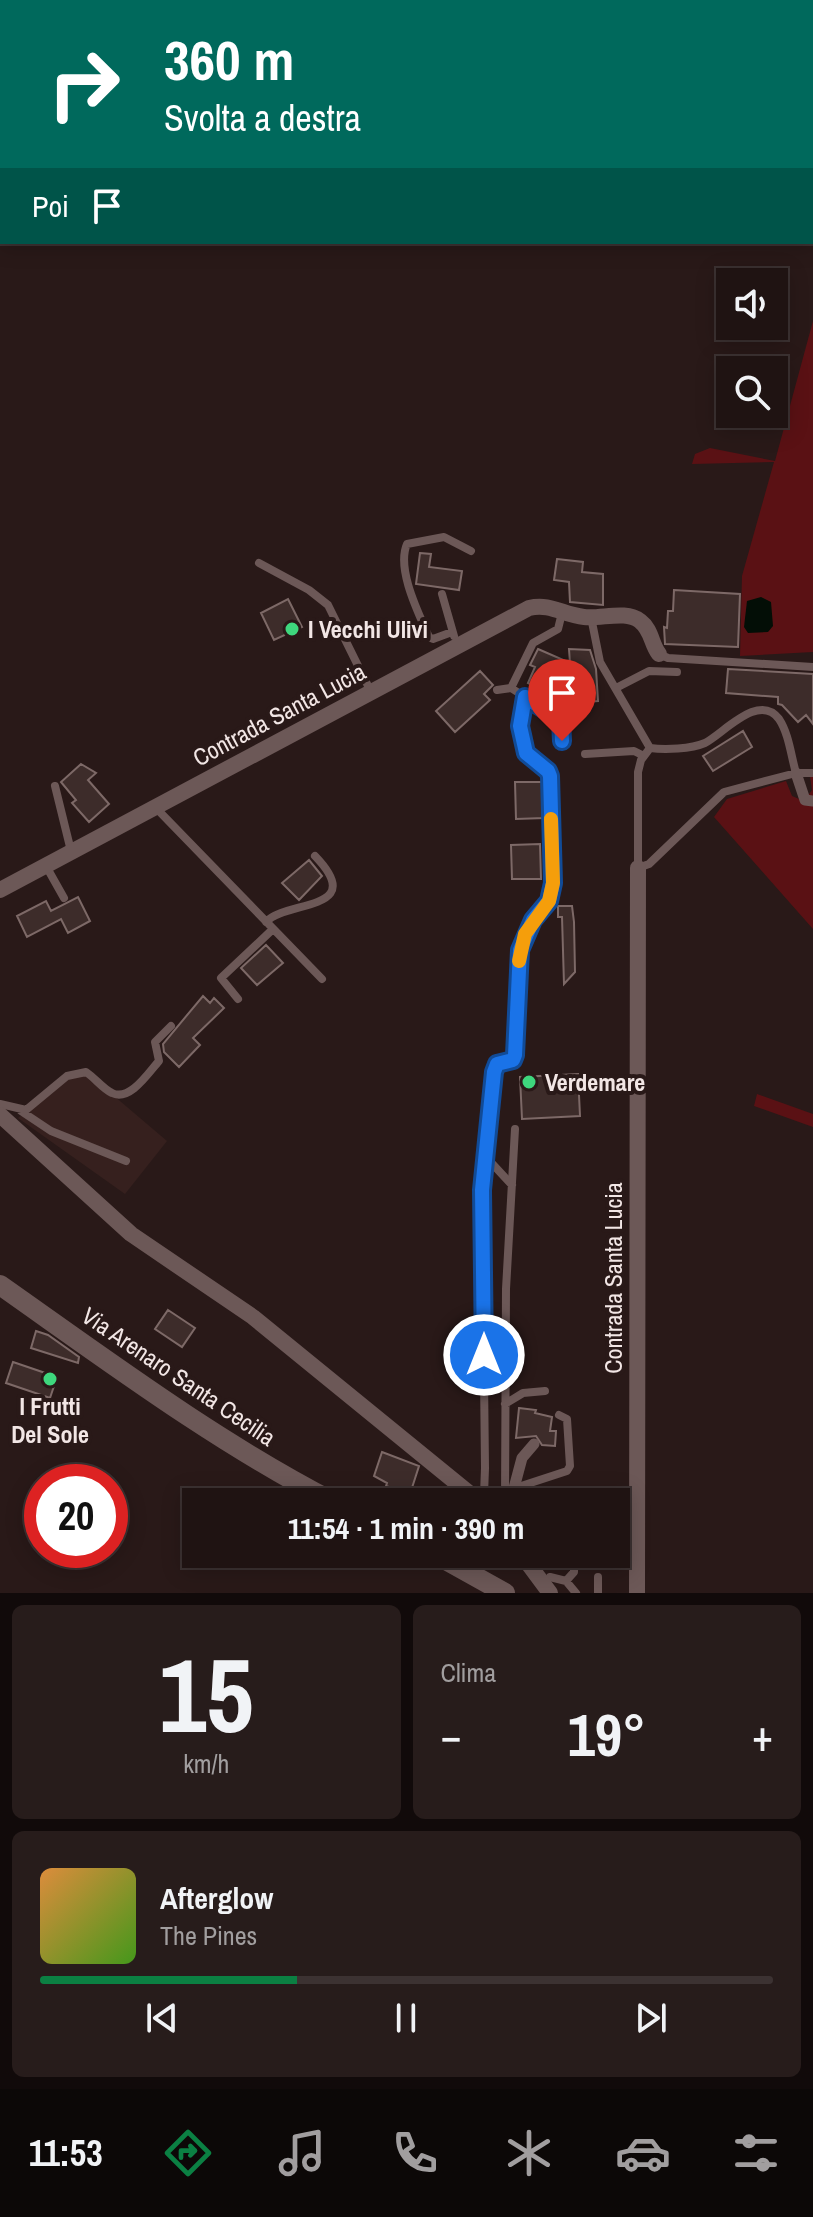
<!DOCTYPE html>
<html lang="it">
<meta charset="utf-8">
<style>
:root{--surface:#1f1312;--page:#271c1b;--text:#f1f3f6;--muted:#a19e9f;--line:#3c3232;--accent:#0b8043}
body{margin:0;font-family:"Archivo Narrow",sans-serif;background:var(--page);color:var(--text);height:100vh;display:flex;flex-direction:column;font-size:30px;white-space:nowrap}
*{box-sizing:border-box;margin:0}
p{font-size:26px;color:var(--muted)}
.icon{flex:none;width:44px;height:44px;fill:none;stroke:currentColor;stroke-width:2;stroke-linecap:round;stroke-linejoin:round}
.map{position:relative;height:1593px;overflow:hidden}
.side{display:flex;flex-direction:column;gap:12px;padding:12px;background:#110a0a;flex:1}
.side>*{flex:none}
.hud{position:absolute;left:0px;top:0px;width:814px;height:244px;box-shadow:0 4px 20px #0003,0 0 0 2px var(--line);background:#00695c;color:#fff;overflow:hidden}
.fabs{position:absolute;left:716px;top:268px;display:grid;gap:16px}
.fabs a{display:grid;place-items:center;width:72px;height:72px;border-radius:0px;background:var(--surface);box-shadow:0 4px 20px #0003,0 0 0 2px var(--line);font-size:40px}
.speed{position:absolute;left:24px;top:1464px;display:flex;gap:16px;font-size:40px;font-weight:700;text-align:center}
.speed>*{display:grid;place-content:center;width:104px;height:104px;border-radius:50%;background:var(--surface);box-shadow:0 4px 20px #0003,0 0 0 2px var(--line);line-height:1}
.speed .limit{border:12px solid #d22;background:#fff;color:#111}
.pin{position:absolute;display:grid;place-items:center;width:68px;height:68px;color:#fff;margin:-82px -34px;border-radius:50% 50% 50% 0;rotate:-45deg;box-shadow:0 0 8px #0007}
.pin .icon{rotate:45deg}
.me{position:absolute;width:88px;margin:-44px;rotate:0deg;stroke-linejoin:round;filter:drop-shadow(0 0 6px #0008)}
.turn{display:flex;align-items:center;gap:28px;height:168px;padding:0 32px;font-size:36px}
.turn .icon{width:104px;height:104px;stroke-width:2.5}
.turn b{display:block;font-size:56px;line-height:68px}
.then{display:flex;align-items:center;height:76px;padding:0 32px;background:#0003;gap:16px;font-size:30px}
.big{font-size:60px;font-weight:700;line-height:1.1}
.side .widget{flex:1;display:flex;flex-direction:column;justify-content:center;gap:12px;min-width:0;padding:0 28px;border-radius:12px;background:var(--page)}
.side .dial{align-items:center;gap:0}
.dial b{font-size:104px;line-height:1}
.song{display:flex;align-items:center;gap:24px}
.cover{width:96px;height:96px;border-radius:12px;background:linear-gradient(135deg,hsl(30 70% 55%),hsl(100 70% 35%))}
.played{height:8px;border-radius:4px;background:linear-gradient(90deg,var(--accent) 35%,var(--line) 35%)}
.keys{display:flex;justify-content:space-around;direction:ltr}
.heat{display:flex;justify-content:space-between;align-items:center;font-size:44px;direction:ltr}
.side .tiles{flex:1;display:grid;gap:12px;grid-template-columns:1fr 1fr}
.widget:last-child{grid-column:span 2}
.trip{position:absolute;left:182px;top:1488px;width:448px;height:80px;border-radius:0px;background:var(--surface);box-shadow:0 4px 20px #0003,0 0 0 2px var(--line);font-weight:700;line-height:80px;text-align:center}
.menu{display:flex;height:128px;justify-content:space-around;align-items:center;background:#0c0807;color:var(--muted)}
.menu .icon{width:56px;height:56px}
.menu .current{color:var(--accent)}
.menu b{font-size:36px;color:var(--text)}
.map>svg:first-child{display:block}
.built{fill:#36201e}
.green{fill:#5a1114}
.water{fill:#030e06}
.building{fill:#3d2c2a;stroke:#7d6967;stroke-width:2}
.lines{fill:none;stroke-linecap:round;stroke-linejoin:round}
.service{stroke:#6c5857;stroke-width:8}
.pedestrian{stroke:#6c5857;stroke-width:11}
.minor{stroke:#6c5857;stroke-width:16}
.tertiary{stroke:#6c5857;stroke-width:20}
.route-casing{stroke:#114b97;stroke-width:20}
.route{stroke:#1a73e8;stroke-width:14}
.slow{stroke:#f59e0b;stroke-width:14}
.poi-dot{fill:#3ed77d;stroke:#291918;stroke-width:3}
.labels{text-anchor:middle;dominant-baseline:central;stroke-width:8;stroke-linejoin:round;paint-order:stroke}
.poi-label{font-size:24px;font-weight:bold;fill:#f2e6e5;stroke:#291918;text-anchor:start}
.street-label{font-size:24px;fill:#f2e6e5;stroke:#291918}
</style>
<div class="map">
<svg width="813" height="1593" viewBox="0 0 813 1593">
<rect width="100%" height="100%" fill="#291918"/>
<path class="built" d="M87,1073L167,1141L125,1194L18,1118L75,1074Z"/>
<path class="green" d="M813,321V652L740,656L742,576L774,462L692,464L695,454L710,448L775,461Z
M810,776H813V929L714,817L727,799L786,781L792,796L799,799L808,796L812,790Z
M757,1094L813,1114V1127L754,1106Z"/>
<path class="water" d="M761,597L771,602L773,626L768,632L748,633L744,627L747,601Z"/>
<path class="building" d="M420,553L431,554L429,567L462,571L459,590L416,584Z
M557,559L583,562L582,572L603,574V605L570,602L569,582L554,580Z
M674,590L740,594L738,647L665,644L664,627L667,628L668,611H673Z
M288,599L302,627L274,640L261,613Z
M538,649L570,663L569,649L590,650L596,669L598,701L569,703L568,709H556L540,698L544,691L528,683L535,667L530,665Z
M728,669L813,674V724L806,715L798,722L782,705L778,704V697L726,693Z
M480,671L493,685L484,694L490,700L455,732L436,711Z
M743,731L752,747L713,771L703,756Z
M81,764L96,773L88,780L109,804L89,822L72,803L76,800L61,782Z
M515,782H543L544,818L516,819Z
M540,844L541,879H512L511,845Z
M309,860L322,876L299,900L282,883Z
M78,897L90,921L68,933L61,919L27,937L17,916L46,901L51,911Z
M558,906H572L574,922L575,972L564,984L562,917H558Z
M266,945L283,963L257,985L241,968Z
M203,996L210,1003L214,998L224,1008L193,1038L200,1045L179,1067L164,1052L163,1044Z
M578,1074L580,1116L522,1119L520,1077Z
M168,1310L195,1328L182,1347L155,1329Z
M36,1331L48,1335L79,1357L78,1363L31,1348Z
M13,1362L57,1377L50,1398L6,1383Z
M519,1408L536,1410L535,1413L552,1417L550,1431H556L555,1446L542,1445L536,1436L516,1438Z
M382,1452L419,1466L410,1494L386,1486L387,1483L374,1476Z
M545,1554H567V1568H545Z
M581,1554H604L605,1568H581Z"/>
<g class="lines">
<path class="service" d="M259,563L309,590L328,605L371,692
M442,594L454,636
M591,617L600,662L650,748C665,750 691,749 705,743C724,733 759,692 779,719C789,734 791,756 796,773
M452,632L433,639L429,637C419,614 396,569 407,544L444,537L471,551
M659,654L668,658L813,667
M511,688L533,643L558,629L562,613
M616,688L649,671L677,672
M497,690L511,688L561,720L562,741
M650,748L641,760L638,772V868L649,864L724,792L796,773H813
M585,754L634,751L644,756
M55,786L71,851
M155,807L322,979
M46,866L64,898
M266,922C285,900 369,912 315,856
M238,999L221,978L273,929
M0,1104L26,1110L67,1076L86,1072C95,1078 103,1089 112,1093C130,1102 149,1072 159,1061L155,1042L171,1026
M21,1111L51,1131L126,1161
M486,1157L512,1185
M505,1404L523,1393L545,1391
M512,1489L567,1471L570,1466L567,1419L559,1415
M479,1501L484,1495L485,1468L482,1190L494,1072L497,1064L513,1060L515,1055L520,950L533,920L549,901L553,883L550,776L548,771L526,753L520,726L525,697
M505,1502L506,1289L515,1129
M550,1577L566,1581L576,1593
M598,1577V1593
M566,1581L574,1572V1554"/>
<path class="pedestrian" d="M796,773L805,800L813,801
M514,1488L522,1458L534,1444"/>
<path class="minor" d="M0,890L529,608C551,603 563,615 584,617C602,619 626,610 640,621C652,630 651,644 659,654
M0,1115L131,1234L253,1317L480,1502
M521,1554L550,1593
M637,1593L638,868"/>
<path class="tertiary" d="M0,1285C108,1361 215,1441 333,1502
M435,1554L505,1593"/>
</g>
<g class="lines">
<g class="route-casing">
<path id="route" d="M484,1355L482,1190L494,1072L497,1064L513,1060L515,1055L520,950L533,920L549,901L553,883L550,776L548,771L526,753L520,726L525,697L561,720L562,741"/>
</g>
<use href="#route" class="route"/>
<path class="slow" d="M519,961L525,934L549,901L553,883L551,819"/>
</g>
<g class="poi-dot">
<circle cx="292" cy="629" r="8"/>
<circle cx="529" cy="1082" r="8"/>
<circle cx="50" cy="1379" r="8"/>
</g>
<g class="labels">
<g class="poi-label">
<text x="308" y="629">I Vecchi Ulivi</text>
<text x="545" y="1082">Verdemare</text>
<text x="50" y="1406" text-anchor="middle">I Frutti<tspan x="50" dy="28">Del Sole</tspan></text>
</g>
<g class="street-label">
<text transform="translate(279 714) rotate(-28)">Contrada Santa Lucia</text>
<text transform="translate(613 1278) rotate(-90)">Contrada Santa Lucia</text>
<text transform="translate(179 1376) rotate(34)">Via Arenaro Santa Cecilia</text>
</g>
</g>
</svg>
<div class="fabs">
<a><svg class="icon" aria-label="sound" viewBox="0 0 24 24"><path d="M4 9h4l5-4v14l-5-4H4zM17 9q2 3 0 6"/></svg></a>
<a><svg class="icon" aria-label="search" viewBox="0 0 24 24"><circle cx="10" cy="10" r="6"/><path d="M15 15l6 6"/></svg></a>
</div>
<div class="speed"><div class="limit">20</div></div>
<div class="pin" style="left:562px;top:741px;background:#d93025"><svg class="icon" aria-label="arrive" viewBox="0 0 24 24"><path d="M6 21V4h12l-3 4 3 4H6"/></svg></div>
<svg class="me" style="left:484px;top:1355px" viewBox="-20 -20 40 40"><circle r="17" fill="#1a73e8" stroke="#fff" stroke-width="3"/><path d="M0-11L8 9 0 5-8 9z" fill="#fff"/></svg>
<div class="trip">11:54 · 1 min · 390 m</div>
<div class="hud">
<div class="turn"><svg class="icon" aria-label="right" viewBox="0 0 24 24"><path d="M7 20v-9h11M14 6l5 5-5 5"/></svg><div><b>360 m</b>Svolta a destra</div></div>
<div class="then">Poi<svg class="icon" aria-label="arrive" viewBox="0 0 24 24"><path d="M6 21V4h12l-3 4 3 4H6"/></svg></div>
</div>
</div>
<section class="side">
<div class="tiles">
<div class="widget dial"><b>15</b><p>km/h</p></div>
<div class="widget"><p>Clima</p>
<div class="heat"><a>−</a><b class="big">19°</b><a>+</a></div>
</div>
<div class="widget">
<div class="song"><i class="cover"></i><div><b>Afterglow</b><p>The Pines</p></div></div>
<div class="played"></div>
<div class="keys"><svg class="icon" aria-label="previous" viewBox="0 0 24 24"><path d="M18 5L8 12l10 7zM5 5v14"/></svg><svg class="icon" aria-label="pause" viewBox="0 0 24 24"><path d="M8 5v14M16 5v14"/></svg><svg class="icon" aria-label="next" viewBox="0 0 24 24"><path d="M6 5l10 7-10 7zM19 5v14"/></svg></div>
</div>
</div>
</section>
<nav class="menu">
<b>11:53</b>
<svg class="icon current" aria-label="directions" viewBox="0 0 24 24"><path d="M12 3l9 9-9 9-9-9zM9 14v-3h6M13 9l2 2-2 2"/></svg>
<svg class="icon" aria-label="music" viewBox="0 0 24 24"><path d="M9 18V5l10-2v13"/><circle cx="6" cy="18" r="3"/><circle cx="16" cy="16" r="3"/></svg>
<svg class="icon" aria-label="phone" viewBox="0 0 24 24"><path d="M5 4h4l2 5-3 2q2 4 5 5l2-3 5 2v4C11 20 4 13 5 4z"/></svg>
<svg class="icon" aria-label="climate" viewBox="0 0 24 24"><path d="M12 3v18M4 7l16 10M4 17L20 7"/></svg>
<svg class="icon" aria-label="car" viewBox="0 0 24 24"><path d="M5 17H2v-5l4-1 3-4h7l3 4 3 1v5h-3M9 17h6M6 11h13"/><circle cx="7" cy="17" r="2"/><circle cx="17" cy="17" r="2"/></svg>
<svg class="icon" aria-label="filters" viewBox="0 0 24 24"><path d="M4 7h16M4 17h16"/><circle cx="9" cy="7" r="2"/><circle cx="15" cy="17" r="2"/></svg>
</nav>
